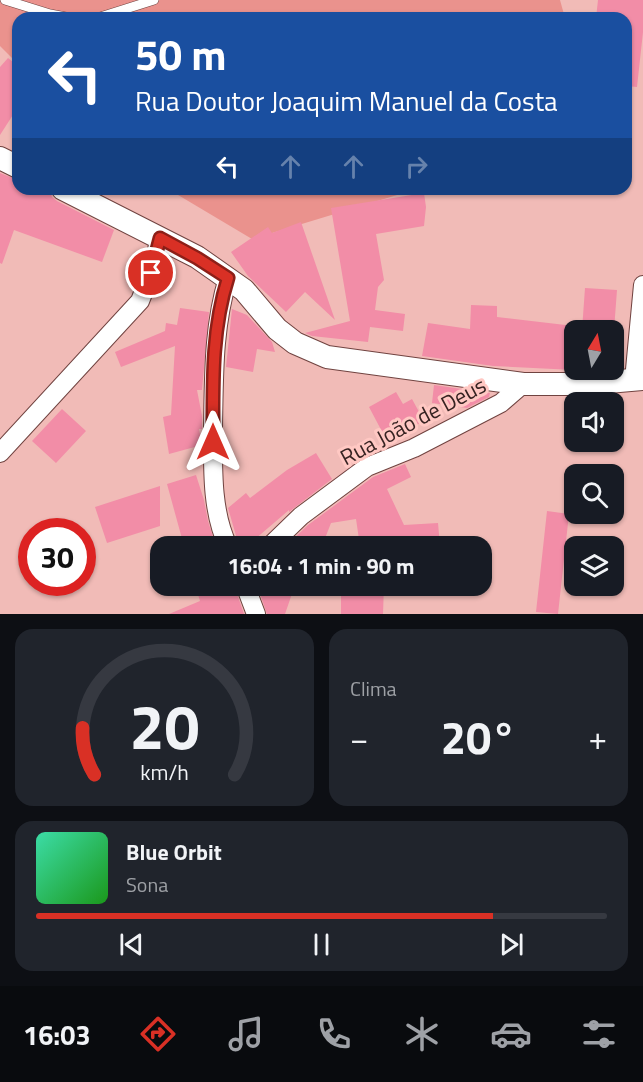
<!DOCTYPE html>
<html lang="pt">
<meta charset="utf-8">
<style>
:root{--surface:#171b24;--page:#20242c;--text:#f1f3f6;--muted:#9ea1a6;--line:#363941;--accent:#d93025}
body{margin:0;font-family:"Titillium Web",sans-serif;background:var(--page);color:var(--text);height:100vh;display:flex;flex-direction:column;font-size:22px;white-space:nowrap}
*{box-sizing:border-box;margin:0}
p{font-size:20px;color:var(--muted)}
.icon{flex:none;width:33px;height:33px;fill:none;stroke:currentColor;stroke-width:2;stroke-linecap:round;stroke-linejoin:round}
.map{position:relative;height:614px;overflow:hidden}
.drawer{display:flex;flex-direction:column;gap:15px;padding:15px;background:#0d0f14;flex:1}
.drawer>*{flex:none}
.guide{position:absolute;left:12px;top:12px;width:620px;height:183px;border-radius:18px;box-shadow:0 2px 4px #0004;background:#1a4fa0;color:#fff;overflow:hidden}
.needle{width:39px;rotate:10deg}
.fabs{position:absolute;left:564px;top:320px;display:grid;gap:12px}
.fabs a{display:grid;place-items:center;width:60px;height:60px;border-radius:12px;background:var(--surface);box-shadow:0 2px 4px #0004;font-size:30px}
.speed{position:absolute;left:18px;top:518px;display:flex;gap:12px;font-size:30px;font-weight:700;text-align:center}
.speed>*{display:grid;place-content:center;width:78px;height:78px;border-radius:50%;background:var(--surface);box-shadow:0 2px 4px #0004;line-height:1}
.speed .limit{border:9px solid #d22;background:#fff;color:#111}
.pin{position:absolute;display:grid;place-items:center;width:51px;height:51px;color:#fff;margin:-26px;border:3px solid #fff;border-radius:50%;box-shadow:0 2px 6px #0007}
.me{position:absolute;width:66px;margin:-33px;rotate:0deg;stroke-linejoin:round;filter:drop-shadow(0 0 4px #0008)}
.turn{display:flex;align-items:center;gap:21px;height:126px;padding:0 24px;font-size:27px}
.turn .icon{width:78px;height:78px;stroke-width:2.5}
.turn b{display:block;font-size:42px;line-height:51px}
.lanes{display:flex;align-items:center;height:57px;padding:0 24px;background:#0003;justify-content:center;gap:30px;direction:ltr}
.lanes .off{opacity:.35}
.big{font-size:45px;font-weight:700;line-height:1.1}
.drawer .card{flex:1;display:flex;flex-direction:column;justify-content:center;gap:9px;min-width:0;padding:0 21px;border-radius:18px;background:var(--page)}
.drawer .dial{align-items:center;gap:0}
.dial svg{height:156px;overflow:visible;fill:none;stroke:var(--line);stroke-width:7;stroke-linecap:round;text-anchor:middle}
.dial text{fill:var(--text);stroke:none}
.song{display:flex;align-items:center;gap:18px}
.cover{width:72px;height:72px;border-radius:9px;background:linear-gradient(135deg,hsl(160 70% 55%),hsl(120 70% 35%))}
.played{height:6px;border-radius:3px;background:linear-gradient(90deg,var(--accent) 80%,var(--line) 80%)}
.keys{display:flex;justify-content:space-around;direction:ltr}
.heat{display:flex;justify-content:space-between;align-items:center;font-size:33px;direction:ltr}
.drawer .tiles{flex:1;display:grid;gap:15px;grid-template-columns:1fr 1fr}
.card:last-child{grid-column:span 2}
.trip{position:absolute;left:150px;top:536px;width:342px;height:60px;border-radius:18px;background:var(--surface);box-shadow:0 2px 4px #0004;font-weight:700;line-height:60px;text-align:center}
.menu{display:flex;height:96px;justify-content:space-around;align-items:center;background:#090b0e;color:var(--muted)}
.menu .icon{width:42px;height:42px}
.menu .on{color:var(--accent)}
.menu b{font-size:27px;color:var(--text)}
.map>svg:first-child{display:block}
.green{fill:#ea928d}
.building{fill:#f28da7}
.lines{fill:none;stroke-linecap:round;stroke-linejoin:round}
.service-casing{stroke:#704340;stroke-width:10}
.minor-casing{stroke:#704340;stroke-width:20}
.tertiary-casing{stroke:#704340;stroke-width:24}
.service{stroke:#fff;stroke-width:9}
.minor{stroke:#fff;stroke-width:18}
.tertiary{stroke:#fff;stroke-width:22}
.route-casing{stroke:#8d1f18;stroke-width:15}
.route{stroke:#d93025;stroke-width:10}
.labels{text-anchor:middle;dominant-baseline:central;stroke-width:6;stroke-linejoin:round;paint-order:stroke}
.street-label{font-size:22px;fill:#372322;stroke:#ffc8c3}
</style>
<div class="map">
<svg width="643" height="614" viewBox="0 0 643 614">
<rect width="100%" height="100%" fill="#f1bbb7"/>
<path class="green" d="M0,0H560L565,18H18V64L0,46Z
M168,189H417L252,239Z"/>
<path class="building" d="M598,0H643V32L637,87L626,86V18H596Z
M8,58L18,66V107L0,135V67Z
M0,173L18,180V189H45L50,191L52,197L57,201L114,230L102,262L14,230L2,264L0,263Z
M424,193L426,207L424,226L376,234L384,280L378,287L375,310L405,314L403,331L370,327L368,342L312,336L305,333L350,321L331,208Z
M301,222L335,320L305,292L286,312L248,276L231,252L268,227L272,233Z
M585,288L617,290L614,330H582Z
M471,305L497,306V317L574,326V370L493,366L422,356L428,323L470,329Z
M180,308L209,312L202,390H197L202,416V429H199L202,445L169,454L163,417L171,415L175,346L121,367L115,352L165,331L166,323L177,325Z
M232,309L247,315L272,342L275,352L257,349L253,372L226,367Z
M434,385L490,393L489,397L467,408L432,403Z
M396,392L403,404L412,399L424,421L387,441L369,407Z
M62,409L86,431L56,463L32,441Z
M316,453L332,479L289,512V510L247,546H239L228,508L246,493L250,498L287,470Z
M405,464L411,477L387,489L404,525L438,523L440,546H360L356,519L331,523L322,546H286L308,525L373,477Z
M196,475L204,500L208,521L216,546H184L167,484Z
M160,486V526L107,543L95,507Z
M547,511L569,514L558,614L536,612Z
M195,585H234L244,614H169L200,601Z
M257,585H295L285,614H267Z
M341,585H384L383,614H341Z"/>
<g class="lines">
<g class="service-casing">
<path id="service" d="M5,0L50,14L71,18
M97,18L154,0"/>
</g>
<g class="minor-casing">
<path id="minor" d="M634,380L643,285
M0,453L140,301L151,273L160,238
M228,546C211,511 213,466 213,428C214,377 213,327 228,278
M270,546L301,516L367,467L414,448L501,403L523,384
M245,585L256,614"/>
</g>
<g class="tertiary-casing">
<path id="tertiary" d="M0,158L18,167
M63,189L197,257L244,290L277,329L295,343L327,357L523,384H585L643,379"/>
</g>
<use href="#service" class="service"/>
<use href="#minor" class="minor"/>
<use href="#tertiary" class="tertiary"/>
</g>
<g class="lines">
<g class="route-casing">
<path id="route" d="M151,273L160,238L197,258L228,278C211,331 213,387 213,442"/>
</g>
<use href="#route" class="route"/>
</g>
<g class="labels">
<g class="street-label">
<text transform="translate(413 421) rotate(-28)">Rua João de Deus</text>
</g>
</g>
</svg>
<div class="fabs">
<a><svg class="needle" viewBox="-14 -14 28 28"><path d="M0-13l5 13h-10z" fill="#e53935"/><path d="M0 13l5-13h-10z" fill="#9ea1a6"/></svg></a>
<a><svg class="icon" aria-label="sound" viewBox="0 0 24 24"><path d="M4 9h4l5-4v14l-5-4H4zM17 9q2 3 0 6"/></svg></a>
<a><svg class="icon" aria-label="search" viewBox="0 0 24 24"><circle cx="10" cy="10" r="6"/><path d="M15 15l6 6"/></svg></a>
<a><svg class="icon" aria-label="layers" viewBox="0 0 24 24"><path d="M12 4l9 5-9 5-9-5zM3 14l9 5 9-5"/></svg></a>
</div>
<div class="speed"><div class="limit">30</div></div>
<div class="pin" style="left:151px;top:273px;background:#d93025"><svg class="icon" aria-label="arrive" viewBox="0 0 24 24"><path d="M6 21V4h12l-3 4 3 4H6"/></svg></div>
<svg class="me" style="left:213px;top:442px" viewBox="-20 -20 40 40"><path d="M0-17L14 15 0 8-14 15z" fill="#d93025" stroke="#fff" stroke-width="4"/></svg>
<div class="trip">16:04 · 1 min · 90 m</div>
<div class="guide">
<div class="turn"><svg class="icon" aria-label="left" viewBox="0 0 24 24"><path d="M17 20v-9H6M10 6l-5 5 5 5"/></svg><div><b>50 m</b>Rua Doutor Joaquim Manuel da Costa</div></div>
<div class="lanes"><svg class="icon" aria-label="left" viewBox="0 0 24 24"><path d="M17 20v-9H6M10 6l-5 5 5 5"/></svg><svg class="icon off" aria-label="ahead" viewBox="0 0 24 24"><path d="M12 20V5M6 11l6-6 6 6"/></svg><svg class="icon off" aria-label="ahead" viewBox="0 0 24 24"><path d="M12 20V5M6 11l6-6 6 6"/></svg><svg class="icon off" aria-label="right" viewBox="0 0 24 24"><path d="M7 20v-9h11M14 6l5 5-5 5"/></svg></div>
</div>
</div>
<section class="drawer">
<div class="tiles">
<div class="card dial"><svg viewBox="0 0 100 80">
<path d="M14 69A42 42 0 1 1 86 69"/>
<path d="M14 69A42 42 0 0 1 8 45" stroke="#d93025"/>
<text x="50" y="56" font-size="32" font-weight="700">20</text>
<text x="50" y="72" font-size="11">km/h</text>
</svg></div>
<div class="card"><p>Clima</p>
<div class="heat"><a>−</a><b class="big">20°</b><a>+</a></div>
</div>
<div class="card">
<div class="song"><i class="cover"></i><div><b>Blue Orbit</b><p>Sona</p></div></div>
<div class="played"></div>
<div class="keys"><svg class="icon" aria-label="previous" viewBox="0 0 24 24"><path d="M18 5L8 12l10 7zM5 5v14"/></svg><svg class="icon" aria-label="pause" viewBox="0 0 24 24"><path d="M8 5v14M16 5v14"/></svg><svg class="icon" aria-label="next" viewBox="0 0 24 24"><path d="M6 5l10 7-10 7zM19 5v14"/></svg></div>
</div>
</div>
</section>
<nav class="menu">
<b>16:03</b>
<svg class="icon on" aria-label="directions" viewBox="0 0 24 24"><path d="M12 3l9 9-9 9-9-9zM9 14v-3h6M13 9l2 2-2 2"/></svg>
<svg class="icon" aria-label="music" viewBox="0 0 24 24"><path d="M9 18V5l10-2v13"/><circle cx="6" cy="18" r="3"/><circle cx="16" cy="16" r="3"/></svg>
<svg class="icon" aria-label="phone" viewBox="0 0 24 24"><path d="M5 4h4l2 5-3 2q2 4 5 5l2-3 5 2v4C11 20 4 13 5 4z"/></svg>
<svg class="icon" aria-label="climate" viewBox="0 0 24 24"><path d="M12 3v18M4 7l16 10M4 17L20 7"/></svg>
<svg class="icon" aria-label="car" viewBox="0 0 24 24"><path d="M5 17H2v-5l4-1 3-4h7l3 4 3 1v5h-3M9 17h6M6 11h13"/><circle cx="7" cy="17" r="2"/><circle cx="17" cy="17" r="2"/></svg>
<svg class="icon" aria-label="filters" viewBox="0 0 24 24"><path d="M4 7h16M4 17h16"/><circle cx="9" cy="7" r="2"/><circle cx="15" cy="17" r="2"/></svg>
</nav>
